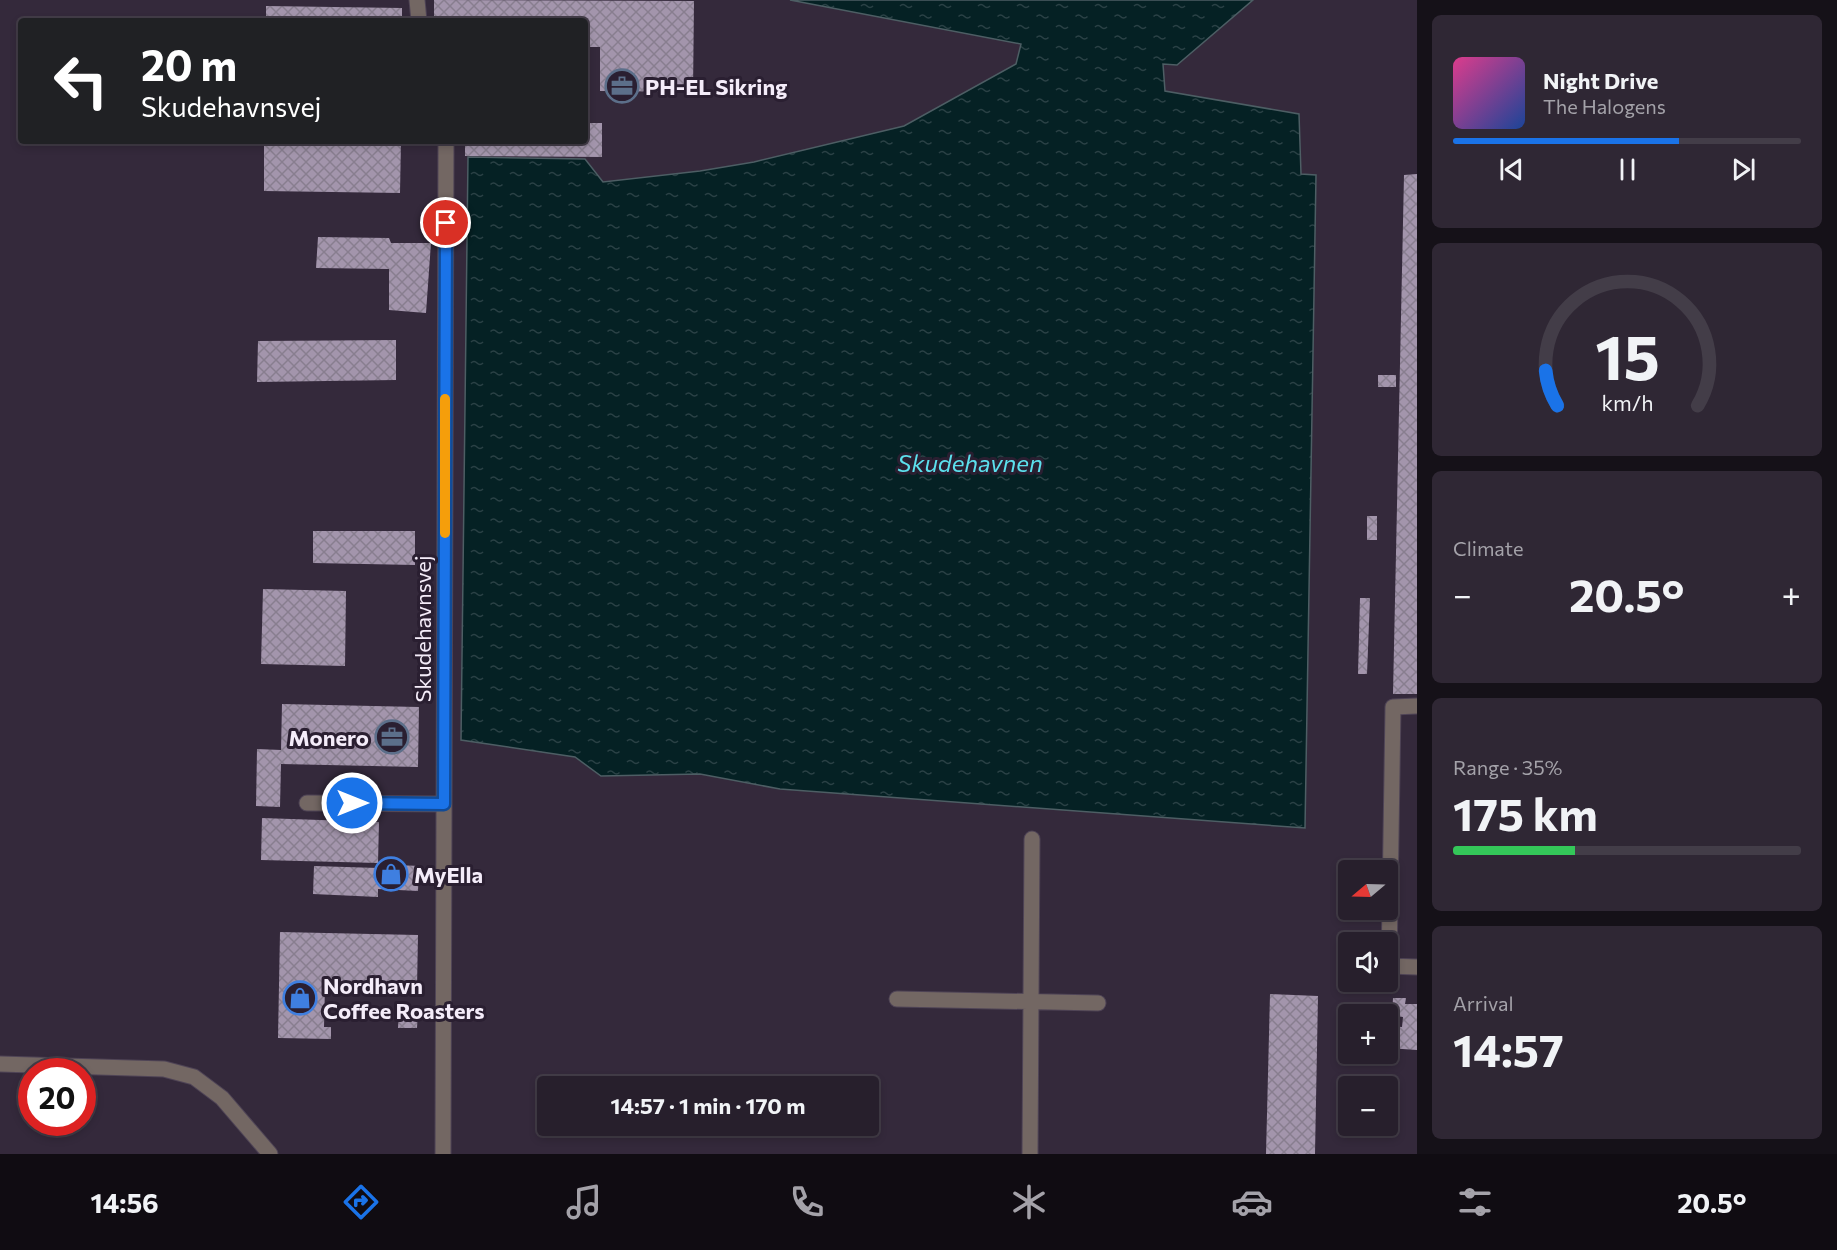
<!DOCTYPE html>
<meta charset="utf-8">
<style>
:root{--surface:#271f2c;--page:#2f2734;--text:#f1f3f6;--muted:#a4a2a9;--line:#433d48;--accent:#1a73e8}
body{margin:0;font-family:Commissioner,sans-serif;background:var(--page);color:var(--text);height:100vh;display:flex;flex-direction:column;font-size:22px;white-space:nowrap}
*{box-sizing:border-box;margin:0}
p{font-size:20px;color:var(--muted)}
.icon{flex:none;width:33px;height:33px;fill:none;stroke:currentColor;stroke-width:2;stroke-linecap:round;stroke-linejoin:round}
.map{position:relative;flex:1;overflow:hidden}
.sheet{display:flex;flex-direction:column;gap:15px;padding:15px;background:#151118;width:420px}
.sheet>*{flex:none}
.hud{position:absolute;left:18px;top:18px;width:570px;height:126px;border-radius:6px;box-shadow:0 3px 9px #0003,0 0 0 2px var(--line);background:#202124;color:#fff;overflow:hidden}
.needle{width:39px;rotate:251deg}
.buttons{position:absolute;left:1338px;top:860px;display:grid;gap:12px}
.buttons a{display:grid;place-items:center;width:60px;height:60px;border-radius:6px;background:var(--surface);box-shadow:0 3px 9px #0003,0 0 0 2px var(--line);font-size:30px}
.speed{position:absolute;left:18px;top:1058px;display:flex;gap:12px;font-size:30px;font-weight:700;text-align:center}
.speed>*{display:grid;place-content:center;width:78px;height:78px;border-radius:50%;background:var(--surface);box-shadow:0 3px 9px #0003,0 0 0 2px var(--line);line-height:1}
.speed .limit{border:9px solid #d22;background:#fff;color:#111}
.pin{position:absolute;display:grid;place-items:center;width:51px;height:51px;color:#fff;margin:-26px;border:3px solid #fff;border-radius:50%;box-shadow:0 2px 6px #0007}
.me{position:absolute;width:66px;margin:-33px;rotate:90deg;stroke-linejoin:round;filter:drop-shadow(0 0 4px #0008)}
.turn{display:flex;align-items:center;gap:21px;height:126px;padding:0 24px;font-size:27px}
.turn .icon{width:78px;height:78px;stroke-width:2.5}
.turn b{display:block;font-size:42px;line-height:51px}
.big{font-size:45px;font-weight:700;line-height:1.1}
.sheet .widget{flex:1;display:flex;flex-direction:column;justify-content:center;gap:9px;min-width:0;padding:0 21px;border-radius:9px;background:var(--page)}
.sheet .dial{align-items:center;gap:0}
.dial svg{height:156px;overflow:visible;fill:none;stroke:var(--line);stroke-width:7;stroke-linecap:round;text-anchor:middle}
.dial text{fill:var(--text);stroke:none}
.song{display:flex;align-items:center;gap:18px}
.cover{width:72px;height:72px;border-radius:9px;background:linear-gradient(135deg,hsl(330 70% 55%),hsl(220 70% 35%))}
.played{height:6px;border-radius:3px;background:linear-gradient(90deg,var(--accent) 65%,var(--line) 65%)}
.keys{display:flex;justify-content:space-around;direction:ltr}
.heat{display:flex;justify-content:space-between;align-items:center;font-size:33px;direction:ltr}
.charge{height:9px;border-radius:4px;background:linear-gradient(90deg,#34c759 35%,var(--line) 0)}
.trip{position:absolute;left:537px;top:1076px;width:342px;height:60px;border-radius:6px;background:var(--surface);box-shadow:0 3px 9px #0003,0 0 0 2px var(--line);font-weight:700;line-height:60px;text-align:center}
.tab-bar{display:flex;height:96px;justify-content:space-around;align-items:center;background:#100c12;color:var(--muted)}
.tab-bar .icon{width:42px;height:42px}
.tab-bar .on{color:var(--accent)}
.tab-bar b{font-size:27px;color:var(--text)}
main{display:flex;flex:1;min-height:0}
.map>svg:first-child{display:block}
.water{fill:url(#water-ripples);stroke:#4d5e64;stroke-width:1.5}
.building{fill:url(#building-cross-hatch)}
.lines{fill:none;stroke-linecap:round;stroke-linejoin:round}
.minor-casing{stroke:#4f4456;stroke-width:17}
.minor{stroke:#736763;stroke-width:15}
.route-casing{stroke:#114b97;stroke-width:15}
.route{stroke:#1a73e8;stroke-width:10}
.slow{stroke:#f59e0b;stroke-width:10}
.labels{text-anchor:middle;dominant-baseline:central;stroke-width:6;stroke-linejoin:round;paint-order:stroke}
.poi-label{font-size:22px;font-weight:bold;fill:#f4ecf9;stroke:#2a1f31;text-anchor:start}
.street-label{font-size:22px;fill:#f4ecf9;stroke:#2a1f31}
.water-label{font-size:24px;font-style:italic;fill:#5ce0ed;stroke:#2a1f31}
</style>
<main>
<div class="map">
<svg width="1417" height="1154" viewBox="0 0 1417 1154">
<defs>
<pattern id="water-ripples" width="26" height="14" patternUnits="userSpaceOnUse" patternTransform="scale(1.5)"><rect width="26" height="14" fill="#052124"/><path d="M2 4q2-2 4 0t4 0M15 11q2-2 4 0t4 0" fill="none" stroke="#2a4145"/></pattern>
<pattern id="building-cross-hatch" width="8" height="8" patternUnits="userSpaceOnUse" patternTransform="scale(1.5)"><rect width="8" height="8" fill="#a395ac"/><path d="M0 0l8 8M0 8l8-8" fill="none" stroke="#887e8f"/></pattern>
</defs>
<rect width="100%" height="100%" fill="#34293b"/>
<path class="water" d="M790,0H1253L1177,65L1163,64L1165,91L1299,114L1301,174L1316,175L1305,828L780,789L700,774L601,776L575,757L461,740L468,157L585,159L603,182L700,171L754,162L904,126L1016,64L1021,44Z"/>
<path class="building" d="M434,0L694,1L693,92L600,91V47H585V21H434Z
M266,6L402,8V21H266Z
M585,123H602V157L465,156V141H585Z
M264,141H401L400,193L264,191Z
M1417,174V694H1393L1404,175Z
M318,237L389,238L391,243H431L426,313L389,310V269L316,268Z
M396,340V380L257,382L258,341Z
M1378,375H1396V387H1378Z
M1367,516H1377V540H1367Z
M313,531H415V565L313,563Z
M263,589L346,591L345,666L261,664Z
M1360,598H1370L1367,674H1358Z
M282,704L419,707L418,767L281,764L280,807L256,806L257,749L281,750Z
M262,818L379,822L378,863L261,860Z
M378,864L419,866L418,891L378,889V897L313,894L314,866L378,868Z
M280,932L418,935L417,988L325,986L324,1027H331V1039L278,1038Z
M1270,994L1318,996L1315,1154H1266Z
M1393,998H1406L1405,1004H1417V1050L1388,1048V1026L1402,1027L1403,1017L1392,1016Z
M399,1011H418L417,1028H398Z"/>
<g class="lines">
<g class="minor-casing">
<path id="minor" d="M417,0L419,21
M1417,706L1393,707L1389,966L1417,967
M307,803L444,804
M897,999L1098,1003
M0,1064L164,1069L194,1077L222,1098L270,1154
M443,1154L446,141
M1030,1154L1032,839"/>
</g>
<use href="#minor" class="minor"/>
</g>
<g class="lines">
<g class="route-casing">
<path id="route" d="M352,803L444,804L446,223"/>
</g>
<use href="#route" class="route"/>
<path class="slow" d="M445,533V399"/>
</g>
<defs>
<g id="office-ring" transform="scale(1.725)"><circle r="9.5" fill="#2a1f31" stroke="#5c6f8a" stroke-width="1.5"/><path d="M-6-3h4V-5.5h4V-3h4V5H-6ZM-1-4.5V-3h2v-1.5ZM-6 0V1H6V0Z" fill="#5c6f8a"/></g>
<g id="shop-ring" transform="scale(1.725)"><circle r="9.5" fill="#2a1f31" stroke="#3f7fe0" stroke-width="1.5"/><path d="M-5-2.5h2.3a2.7 3.5 0 0 1 5.4 0H5L5.5 6h-11ZM-1.5-2.5h3a1.5 2.3 0 0 0-3 0Z" fill="#3f7fe0"/></g>
</defs>
<g fill-rule="evenodd">
<use href="#office-ring" x="622" y="86"/>
<use href="#office-ring" x="392" y="737"/>
<use href="#shop-ring" x="391" y="874"/>
<use href="#shop-ring" x="300" y="998"/>
</g>
<g class="labels">
<g class="poi-label">
<text x="645" y="86">PH-EL Sikring</text>
<text x="369" y="737" text-anchor="end">Monero</text>
<text x="414" y="874">MyElla</text>
<text x="323" y="985">Nordhavn<tspan x="323" dy="25">Coffee Roasters</tspan></text>
</g>
<g class="street-label">
<text transform="translate(422 629) rotate(-90)">Skudehavnsvej</text>
</g>
<g class="water-label">
<text x="970" y="462">Skudehavnen</text>
</g>
</g>
</svg>
<div class="buttons">
<a><svg class="needle" viewBox="-14 -14 28 28"><path d="M0-13l5 13h-10z" fill="#e53935"/><path d="M0 13l5-13h-10z" fill="#a4a2a9"/></svg></a>
<a><svg class="icon" aria-label="sound" viewBox="0 0 24 24"><path d="M4 9h4l5-4v14l-5-4H4zM17 9q2 3 0 6"/></svg></a>
<a>+</a>
<a>−</a>
</div>
<div class="speed"><div class="limit">20</div></div>
<div class="pin" style="left:446px;top:223px;background:#d93025"><svg class="icon" aria-label="arrive" viewBox="0 0 24 24"><path d="M6 21V4h12l-3 4 3 4H6"/></svg></div>
<svg class="me" style="left:352px;top:803px" viewBox="-20 -20 40 40"><circle r="17" fill="#1a73e8" stroke="#fff" stroke-width="3"/><path d="M0-11L8 9 0 5-8 9z" fill="#fff"/></svg>
<div class="trip">14:57 · 1 min · 170 m</div>
<div class="hud">
<div class="turn"><svg class="icon" aria-label="left" viewBox="0 0 24 24"><path d="M17 20v-9H6M10 6l-5 5 5 5"/></svg><div><b>20 m</b>Skudehavnsvej</div></div>
</div>
</div>
<section class="sheet">
<div class="widget">
<div class="song"><i class="cover"></i><div><b>Night Drive</b><p>The Halogens</p></div></div>
<div class="played"></div>
<div class="keys"><svg class="icon" aria-label="previous" viewBox="0 0 24 24"><path d="M18 5L8 12l10 7zM5 5v14"/></svg><svg class="icon" aria-label="pause" viewBox="0 0 24 24"><path d="M8 5v14M16 5v14"/></svg><svg class="icon" aria-label="next" viewBox="0 0 24 24"><path d="M6 5l10 7-10 7zM19 5v14"/></svg></div>
</div>
<div class="widget dial"><svg viewBox="0 0 100 80">
<path d="M14 69A42 42 0 1 1 86 69"/>
<path d="M14 69A42 42 0 0 1 8 51" stroke="#1a73e8"/>
<text x="50" y="56" font-size="32" font-weight="700">15</text>
<text x="50" y="72" font-size="11">km/h</text>
</svg></div>
<div class="widget"><p>Climate</p>
<div class="heat"><a>−</a><b class="big">20.5°</b><a>+</a></div>
</div>
<div class="widget"><p>Range · 35%</p><b class="big">175 km</b><div class="charge"></div></div>
<div class="widget"><p>Arrival</p><b class="big">14:57</b></div>
</section>
</main>
<nav class="tab-bar">
<b>14:56</b>
<svg class="icon on" aria-label="directions" viewBox="0 0 24 24"><path d="M12 3l9 9-9 9-9-9zM9 14v-3h6M13 9l2 2-2 2"/></svg>
<svg class="icon" aria-label="music" viewBox="0 0 24 24"><path d="M9 18V5l10-2v13"/><circle cx="6" cy="18" r="3"/><circle cx="16" cy="16" r="3"/></svg>
<svg class="icon" aria-label="phone" viewBox="0 0 24 24"><path d="M5 4h4l2 5-3 2q2 4 5 5l2-3 5 2v4C11 20 4 13 5 4z"/></svg>
<svg class="icon" aria-label="climate" viewBox="0 0 24 24"><path d="M12 3v18M4 7l16 10M4 17L20 7"/></svg>
<svg class="icon" aria-label="car" viewBox="0 0 24 24"><path d="M5 17H2v-5l4-1 3-4h7l3 4 3 1v5h-3M9 17h6M6 11h13"/><circle cx="7" cy="17" r="2"/><circle cx="17" cy="17" r="2"/></svg>
<svg class="icon" aria-label="filters" viewBox="0 0 24 24"><path d="M4 7h16M4 17h16"/><circle cx="9" cy="7" r="2"/><circle cx="15" cy="17" r="2"/></svg>
<b>20.5°</b>
</nav>
